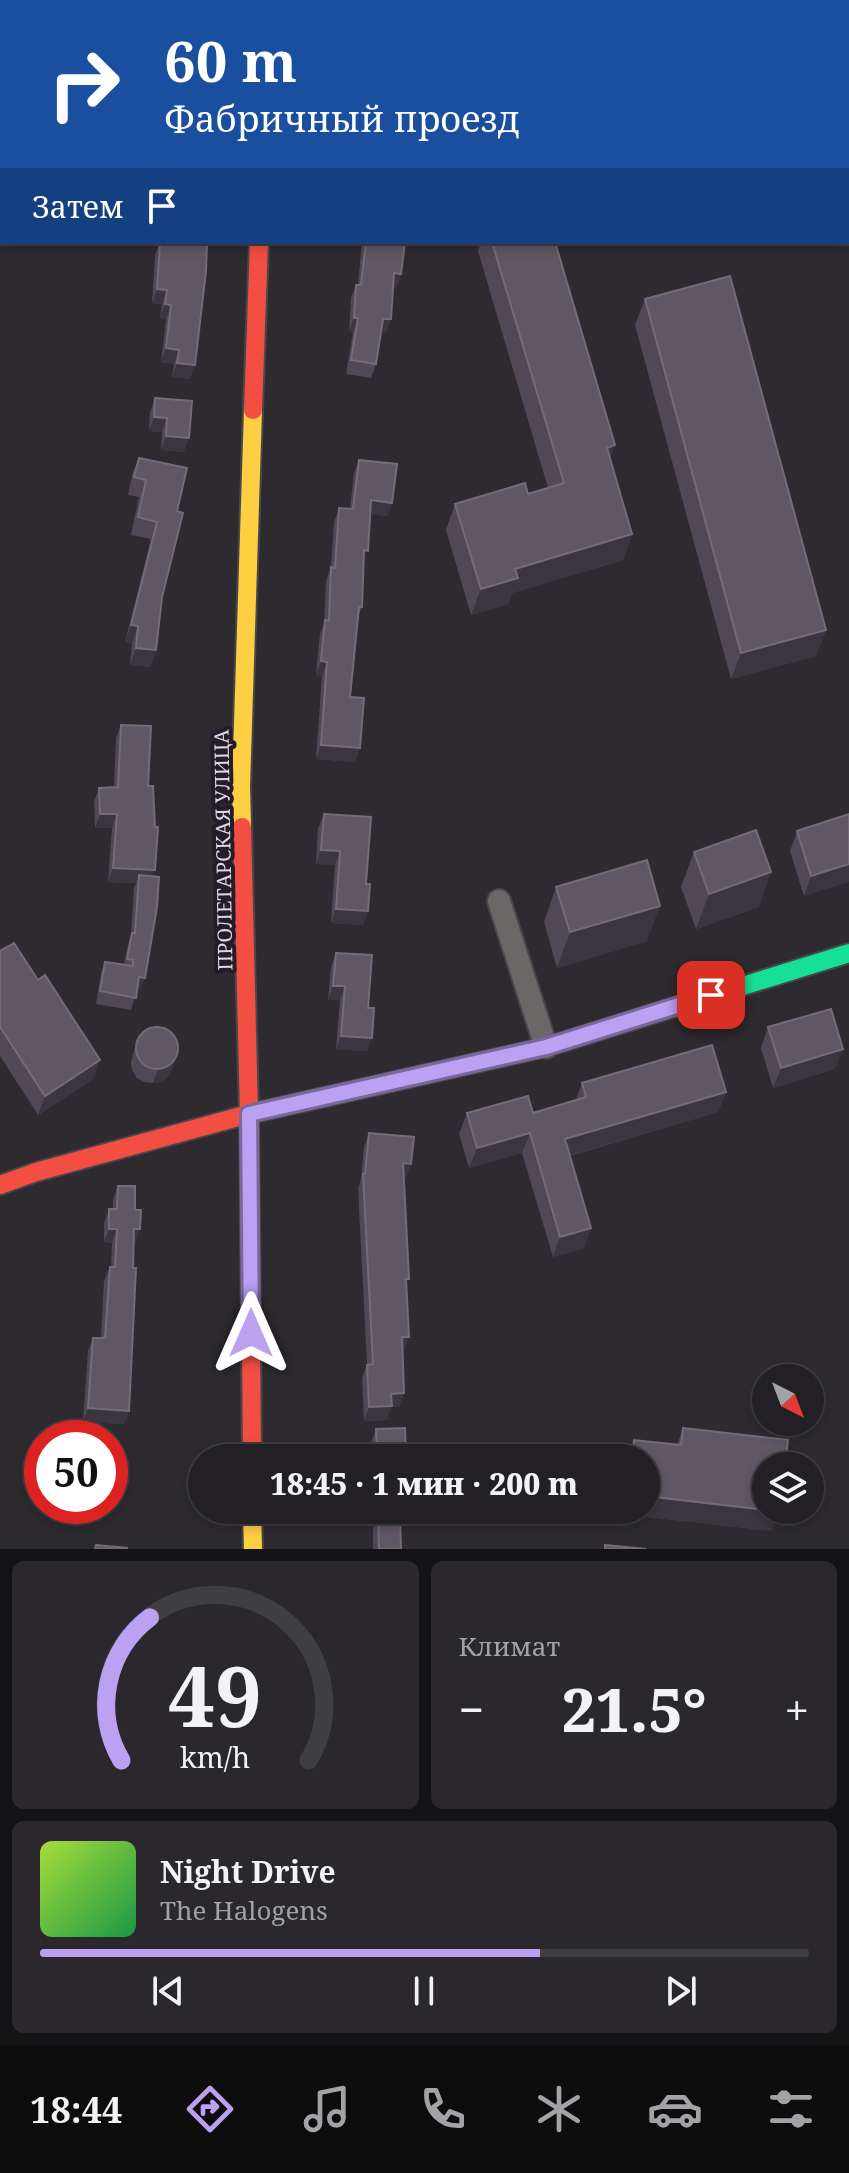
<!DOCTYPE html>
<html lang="ru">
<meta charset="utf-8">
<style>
:root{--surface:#222024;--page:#2a282c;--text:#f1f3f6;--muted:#a2a3a6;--line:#3f3e41;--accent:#bca0f2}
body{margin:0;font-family:"Noto Serif",serif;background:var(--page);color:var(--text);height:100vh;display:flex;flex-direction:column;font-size:30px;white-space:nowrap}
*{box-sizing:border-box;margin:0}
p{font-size:26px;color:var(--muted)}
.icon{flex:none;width:44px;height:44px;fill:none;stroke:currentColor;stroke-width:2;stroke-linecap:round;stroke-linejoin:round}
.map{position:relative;height:1549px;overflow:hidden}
.panel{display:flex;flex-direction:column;gap:12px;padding:12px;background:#131214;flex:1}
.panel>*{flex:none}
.banner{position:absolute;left:0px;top:0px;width:850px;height:244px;box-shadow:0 4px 12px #0003,0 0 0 2px var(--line);background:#1a4fa0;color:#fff;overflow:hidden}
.needle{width:52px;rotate:138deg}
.controls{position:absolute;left:752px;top:1364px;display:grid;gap:16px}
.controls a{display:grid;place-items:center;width:72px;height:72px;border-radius:50%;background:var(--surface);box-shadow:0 4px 12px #0003,0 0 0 2px var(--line);font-size:40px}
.speed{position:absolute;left:24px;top:1420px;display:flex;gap:16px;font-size:40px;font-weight:700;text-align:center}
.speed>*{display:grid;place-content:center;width:104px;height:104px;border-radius:50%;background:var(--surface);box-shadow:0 4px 12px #0003,0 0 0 2px var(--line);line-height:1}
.speed .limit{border:12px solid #d22;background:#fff;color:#111}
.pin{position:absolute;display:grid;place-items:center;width:68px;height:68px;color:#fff;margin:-34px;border-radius:16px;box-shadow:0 4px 12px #0006}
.me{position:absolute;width:88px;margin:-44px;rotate:0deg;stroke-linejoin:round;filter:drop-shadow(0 0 6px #0008)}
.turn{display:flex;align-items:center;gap:28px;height:168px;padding:0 32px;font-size:36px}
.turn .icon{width:104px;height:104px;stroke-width:2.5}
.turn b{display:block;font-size:56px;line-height:68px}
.then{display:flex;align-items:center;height:76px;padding:0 32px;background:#0003;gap:16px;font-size:30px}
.big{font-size:60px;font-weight:800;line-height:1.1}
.panel .card{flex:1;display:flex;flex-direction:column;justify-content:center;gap:12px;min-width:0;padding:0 28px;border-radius:12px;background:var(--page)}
.panel .dial{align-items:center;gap:0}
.dial svg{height:208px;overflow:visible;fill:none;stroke:var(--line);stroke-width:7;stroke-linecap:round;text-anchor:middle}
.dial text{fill:var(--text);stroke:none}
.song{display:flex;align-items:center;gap:24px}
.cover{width:96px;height:96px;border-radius:12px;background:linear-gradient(135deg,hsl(80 70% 55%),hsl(140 70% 35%))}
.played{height:8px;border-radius:4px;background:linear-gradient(90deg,var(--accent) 65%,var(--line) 65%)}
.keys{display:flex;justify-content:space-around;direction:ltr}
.heat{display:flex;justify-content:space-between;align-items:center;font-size:44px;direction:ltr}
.panel .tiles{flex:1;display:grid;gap:12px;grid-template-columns:1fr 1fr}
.card:last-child{grid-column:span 2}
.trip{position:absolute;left:188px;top:1444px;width:472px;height:80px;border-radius:40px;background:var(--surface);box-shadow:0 4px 12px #0003,0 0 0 2px var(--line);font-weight:800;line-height:80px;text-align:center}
.tab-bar{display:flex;height:128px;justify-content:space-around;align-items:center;background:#0e0d0e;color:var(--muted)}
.tab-bar .icon{width:56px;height:56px}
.tab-bar .current{color:var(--accent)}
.tab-bar b{font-size:36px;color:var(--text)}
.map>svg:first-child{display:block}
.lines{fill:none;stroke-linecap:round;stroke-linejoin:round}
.street-casing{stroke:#49474b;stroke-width:26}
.fast-casing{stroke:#49474b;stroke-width:22}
.slow-casing{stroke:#49474b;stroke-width:22}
.jam-casing{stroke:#49474b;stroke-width:22}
.street{stroke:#6a6766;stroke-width:22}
.fast{stroke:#16e098;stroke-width:18}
.slow{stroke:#ffcf43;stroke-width:18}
.jam{stroke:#f24e42;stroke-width:18}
.wall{fill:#504856}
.shaded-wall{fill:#3b3540}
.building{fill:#5f5764;stroke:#736c78;stroke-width:2}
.route-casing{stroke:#7a689d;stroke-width:20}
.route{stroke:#bca0f2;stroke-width:14}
.labels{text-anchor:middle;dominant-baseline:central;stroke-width:8;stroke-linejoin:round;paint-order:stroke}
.street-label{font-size:20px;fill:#ddd8e1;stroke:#241c2a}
</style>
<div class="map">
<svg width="849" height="1549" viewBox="0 0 849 1549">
<rect width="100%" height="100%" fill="#2d2a30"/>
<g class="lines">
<g class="street-casing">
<path id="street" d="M848,163H849
M499,901L546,1047"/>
</g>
<g class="fast-casing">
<path id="fast" d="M244,0L245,2
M502,1057L546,1047L849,953"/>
</g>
<g class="slow-casing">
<path id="slow" d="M242,827L241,786L253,410
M252,1510L253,1549"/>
</g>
<g class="jam-casing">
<path id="jam" d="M253,410L259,242
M242,827L249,1114L252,1458
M0,1185L36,1172L249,1114L502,1057"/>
</g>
<use href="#street" class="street"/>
<use href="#fast" class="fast"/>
<use href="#slow" class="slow"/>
<use href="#jam" class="jam"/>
</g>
<path class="wall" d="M619,0H716V2H619Z
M849,68V93L848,90Z
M160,242L190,379L172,377L174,364L161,362L166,319L160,318L162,304L152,303L155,255Z
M362,242H405L401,274L396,288H393L386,333H381L376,364L371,378L346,374L353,332L349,331L351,298L356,285H358Z
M481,242H555L615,445L610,459L632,534L623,560L512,593L508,604L471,615L446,530L455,504L528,494L548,488L478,251Z
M645,299L826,630L816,656L731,679L635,325Z
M155,398L184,452L161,450L162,432L149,431L150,412Z
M139,458L177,511L162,597L156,650L150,667L130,665L132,643L125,642L151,539L131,535L139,497L128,495L132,475Z
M359,460L392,503L387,516L370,514L363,564L362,607L359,615L350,697L355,762L316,759L322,676L316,675L320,634L324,624L326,581L331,567L334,522L339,508L350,509L354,473Z
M121,725L148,786L153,876L140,990H137L131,1010L96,1004L101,974L105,962L124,965L128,945L131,935L134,888L136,883L108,882L112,828H95L94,801L99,788L114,787L116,738Z
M324,814L366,884L363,925L331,923L335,865L316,864L318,828Z
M849,814L804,896L790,851L797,831Z
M694,852L759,907L696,929L681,887Z
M556,887L647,941L557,968L544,922Z
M0,951L93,1079L38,1115L0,1056Z
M336,953L368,1008L367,1051L336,1049L340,1000H328L331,967Z
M768,1027L835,1069L773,1088L761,1048Z
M137,1040L172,1070L168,1077L161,1082L153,1083L144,1082L137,1078L132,1070L131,1062Z
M582,1083L726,1092L718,1112L570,1156L591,1228L584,1248L553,1257L522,1153L469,1168L459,1134L467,1113H533L576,1100Z
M369,1133L406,1178L404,1177L407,1286L404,1351H402L404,1393L399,1407H391L387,1420L364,1421L362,1378L367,1364L358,1188L361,1179L364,1147Z
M118,1186L135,1243H134L129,1411L124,1424L83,1422L88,1351L93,1338H101L104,1281L110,1267H111L112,1243L104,1242V1223L109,1209H113V1200Z
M683,1428L772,1531L621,1514L622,1510H646V1458H628L634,1440L677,1445Z
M376,1429L406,1458H372L371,1443Z
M378,1514L401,1549H373V1528Z"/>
<path class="shaded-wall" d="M394,273L401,274L396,288L389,287Z
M157,289L167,290L162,304L152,303Z
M165,304L171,305L166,319L160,318Z
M354,318H358L353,332L349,331Z
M383,319H391L386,333H378Z
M166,348L179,350L174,364L161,362Z
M177,363L195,365L190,379L172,377Z
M154,417L167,418L162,432L149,431Z
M166,436L189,438L184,452L161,450Z
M615,445L606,471L607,448Z
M371,500L392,503L387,516L366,514Z
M632,534L623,560L512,593L508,604L471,615L481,589L515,569Z
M131,625L138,626L132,643L125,642Z
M826,630L816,656L731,679L741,653Z
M136,648L156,650L150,667L130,665Z
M321,661L327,662L322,676L316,675Z
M321,745L360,748L355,762L316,759Z
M100,814H117L112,828H95Z
M321,850L340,851L335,865L316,864Z
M849,864V882L804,896L811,876Z
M113,868L155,870L150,884L139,875L136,883L108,882Z
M771,872L759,907L696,929L709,894Z
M660,906L647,941L557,968L570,932Z
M336,909L368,911L363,925L331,923Z
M139,977L145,978L140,990H135Z
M333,986H345L340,1000H328Z
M341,1036L372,1038L367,1051L336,1049Z
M843,1049L835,1069L773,1088L781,1068Z
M177,1056L172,1070L168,1077L161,1082L153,1083L158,1069Z
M100,1060L93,1079L38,1115L45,1096Z
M726,1092L718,1112L558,1159L565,1139Z
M530,1133L522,1153L469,1168L477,1148Z
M403,1163L411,1164L406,1178L398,1177Z
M591,1228L584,1248L553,1257L560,1237Z
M109,1229H117L112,1243L104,1242Z
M134,1229H140L135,1243H129Z
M402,1337H409L404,1351H397Z
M404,1393L399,1407H391L387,1420L364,1421L369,1407L391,1394Z
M88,1408L129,1411L124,1424L83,1422Z
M646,1496L779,1511L772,1531L621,1514L623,1510H646Z"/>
<path class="building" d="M167,0H201L202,2H168Z
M349,0H389V2H348Z
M503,0H525L526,2H500Z
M629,0H678L674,2H630Z
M687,0H716V2H688Z
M160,242H207L206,271L195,365L177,363L179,350L166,348L171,305L165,304L167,290L157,289Z
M366,242H405L401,274L394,273L391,319H383L376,364L351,360L358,318H354L356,285H361Z
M492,242H555L615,445L607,448L632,534L515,569L518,578L481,589L455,504L525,483L528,494L564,483Z
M730,276L826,630L741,653L645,299Z
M155,398L192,401L189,438L166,436L167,418L154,417Z
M139,458L187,468L177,511L183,513L162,597L156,650L136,648L138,626L131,625L157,522L138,517L146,480L134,477Z
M359,460L397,464L392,503L371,500L368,551L364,550L362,607H359L350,697L364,698L360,748L321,745L327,662L321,661L325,620L329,621L331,567L335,568L339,508L353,509Z
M121,725L151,726L148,786H153L155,827H158L155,870L113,868L117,814H100L99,788L118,787Z
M324,814L371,817L366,884H370L368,911L336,909L340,851L321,850Z
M849,814V864L811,876L797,831Z
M756,830L771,872L709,894L694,852Z
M647,860L660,906L570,932L556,887Z
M139,875L159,877L157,907L145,978L139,977L136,998L100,991L105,962L133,966V960L127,959L132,933H135Z
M14,943L38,980L45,975L100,1060L45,1096L0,1027V951Z
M336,953L372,955L368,1008H374L372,1038L341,1036L345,986H333Z
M831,1009L843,1049L781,1068L768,1027Z
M136 1048a21 21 0 1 1 42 0a21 21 0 1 1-42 0Z
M712,1045L726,1092L565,1139L591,1228L560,1237L530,1133L477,1148L467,1113L528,1096L533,1113L586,1097L582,1083Z
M369,1133L414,1137L411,1164L403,1163L409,1279H406L409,1337H402L404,1393L391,1394L392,1406L369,1407L367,1365L373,1364L363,1174H365Z
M118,1186H135V1210H141L140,1229H134L133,1268H136L129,1411L88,1408L93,1338H105L110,1267H115L117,1229H109V1209H117Z
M405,1428L406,1458H377L376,1429Z
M683,1428L788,1440L785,1466H766V1510L646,1496V1458H632L634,1440L681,1445Z
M400,1513L401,1549H379L378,1514Z
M96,1545L127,1548V1549H95Z
M605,1545L646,1549H605Z"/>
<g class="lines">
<g class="route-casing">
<path id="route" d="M251,1333L249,1114L546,1047L711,995"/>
</g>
<use href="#route" class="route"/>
</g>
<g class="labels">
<g class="street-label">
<text transform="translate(223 850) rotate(-91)">ПРОЛЕТАРСКАЯ УЛИЦА</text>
</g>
</g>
</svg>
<div class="controls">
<a><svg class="needle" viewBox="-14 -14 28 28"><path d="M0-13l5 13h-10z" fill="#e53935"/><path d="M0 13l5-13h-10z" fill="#a2a3a6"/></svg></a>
<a><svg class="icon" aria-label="layers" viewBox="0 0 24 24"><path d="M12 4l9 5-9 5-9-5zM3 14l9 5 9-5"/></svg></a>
</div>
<div class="speed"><div class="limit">50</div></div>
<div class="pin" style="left:711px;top:995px;background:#d93025"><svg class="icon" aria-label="arrive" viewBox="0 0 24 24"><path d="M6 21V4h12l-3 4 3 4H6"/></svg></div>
<svg class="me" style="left:251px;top:1333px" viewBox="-20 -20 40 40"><path d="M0-17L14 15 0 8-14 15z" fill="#bca0f2" stroke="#fff" stroke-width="4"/></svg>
<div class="trip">18:45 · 1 мин · 200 m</div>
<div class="banner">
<div class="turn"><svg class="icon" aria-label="right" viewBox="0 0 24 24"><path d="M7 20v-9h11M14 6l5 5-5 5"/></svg><div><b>60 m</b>Фабричный проезд</div></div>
<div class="then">Затем<svg class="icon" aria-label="arrive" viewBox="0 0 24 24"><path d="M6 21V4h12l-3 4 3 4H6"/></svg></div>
</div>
</div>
<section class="panel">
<div class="tiles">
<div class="card dial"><svg viewBox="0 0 100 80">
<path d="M14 69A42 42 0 1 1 86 69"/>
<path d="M14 69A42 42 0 0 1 25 14" stroke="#bca0f2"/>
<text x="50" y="56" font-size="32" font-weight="700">49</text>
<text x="50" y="72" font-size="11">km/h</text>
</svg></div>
<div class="card"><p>Климат</p>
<div class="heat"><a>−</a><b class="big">21.5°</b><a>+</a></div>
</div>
<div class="card">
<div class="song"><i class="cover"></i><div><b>Night Drive</b><p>The Halogens</p></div></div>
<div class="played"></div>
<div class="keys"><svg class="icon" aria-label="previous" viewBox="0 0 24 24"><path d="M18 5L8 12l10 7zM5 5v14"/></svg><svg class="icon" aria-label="pause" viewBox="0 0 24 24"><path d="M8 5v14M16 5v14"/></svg><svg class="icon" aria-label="next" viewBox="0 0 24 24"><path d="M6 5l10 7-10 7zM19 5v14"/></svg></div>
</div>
</div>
</section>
<nav class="tab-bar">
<b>18:44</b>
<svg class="icon current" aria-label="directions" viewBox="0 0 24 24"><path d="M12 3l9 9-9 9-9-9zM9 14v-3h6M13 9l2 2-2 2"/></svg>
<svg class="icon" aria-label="music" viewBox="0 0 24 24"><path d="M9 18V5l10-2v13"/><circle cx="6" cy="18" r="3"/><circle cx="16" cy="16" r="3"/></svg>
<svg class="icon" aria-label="phone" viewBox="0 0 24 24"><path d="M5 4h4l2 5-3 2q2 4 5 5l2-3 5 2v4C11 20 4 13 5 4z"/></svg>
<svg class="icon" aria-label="climate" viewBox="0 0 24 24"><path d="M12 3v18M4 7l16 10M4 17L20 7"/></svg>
<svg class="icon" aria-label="car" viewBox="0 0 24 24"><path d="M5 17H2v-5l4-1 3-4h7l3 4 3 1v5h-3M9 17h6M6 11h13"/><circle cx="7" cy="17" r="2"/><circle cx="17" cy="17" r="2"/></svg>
<svg class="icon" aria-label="filters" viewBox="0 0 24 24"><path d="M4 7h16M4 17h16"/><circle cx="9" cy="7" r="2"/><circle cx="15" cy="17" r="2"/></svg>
</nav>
